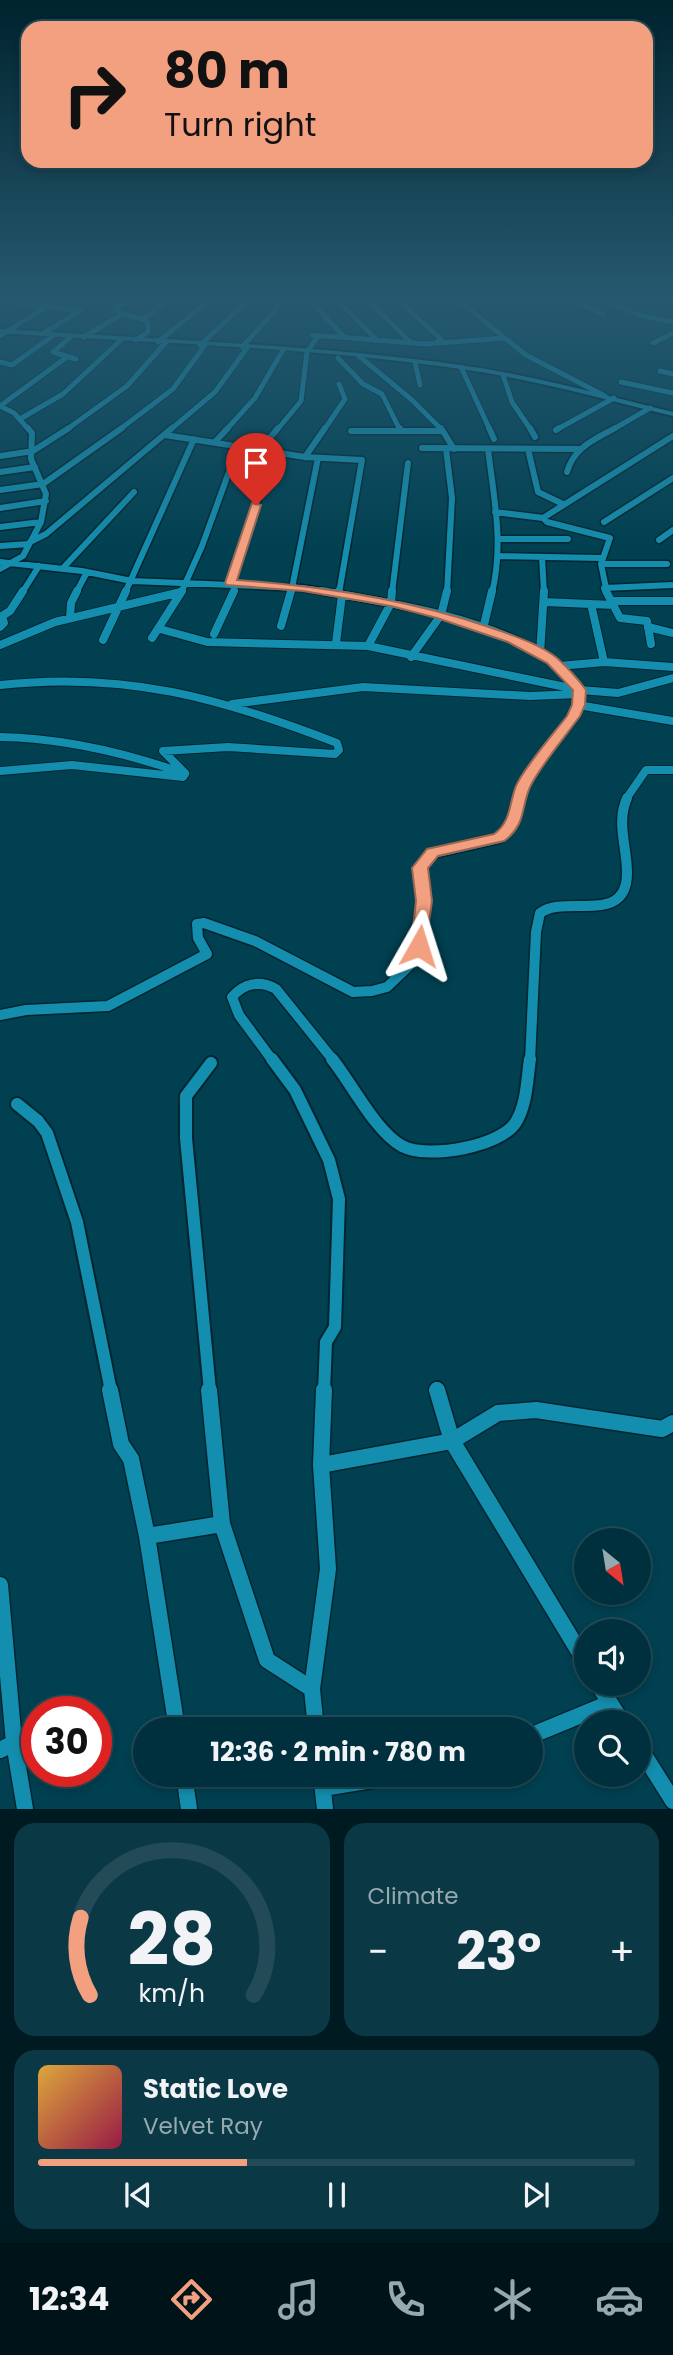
<!DOCTYPE html>
<meta charset="utf-8">
<style>
:root{--surface:#00303d;--page:#0a3844;--text:#f1f3f6;--muted:#95a9b0;--line:#224b57;--accent:#f2a080}
body{margin:0;font-family:Poppins,sans-serif;background:var(--page);color:var(--text);height:100vh;display:flex;flex-direction:column;font-size:26px;white-space:nowrap}
*{box-sizing:border-box;margin:0}
p{font-size:23px;color:var(--muted)}
.icon{flex:none;width:38px;height:38px;fill:none;stroke:currentColor;stroke-width:2;stroke-linecap:round;stroke-linejoin:round}
.map{position:relative;height:1809px;overflow:hidden}
.drawer{display:flex;flex-direction:column;gap:14px;padding:14px;background:#001a22;flex:1}
.drawer>*{flex:none}
.banner{position:absolute;left:21px;top:21px;width:632px;height:147px;border-radius:21px;box-shadow:0 4px 10px #0003,0 0 0 2px var(--line);background:#f2a080;color:#111;overflow:hidden}
.needle{width:46px;rotate:150deg}
.buttons{position:absolute;left:574px;top:1528px;display:grid;gap:14px}
.buttons a{display:grid;place-items:center;width:77px;height:77px;border-radius:50%;background:var(--surface);box-shadow:0 4px 10px #0003,0 0 0 2px var(--line);font-size:35px}
.speed{position:absolute;left:21px;top:1696px;display:flex;gap:14px;font-size:35px;font-weight:700;text-align:center}
.speed>*{display:grid;place-content:center;width:91px;height:91px;border-radius:50%;background:var(--surface);box-shadow:0 4px 10px #0003,0 0 0 2px var(--line);line-height:1}
.speed .limit{border:10px solid #d22;background:#fff;color:#111}
.pin{position:absolute;display:grid;place-items:center;width:60px;height:60px;color:#fff;margin:-72px -30px;border-radius:50% 50% 50% 0;rotate:-45deg;box-shadow:0 0 7px #0007}
.pin .icon{rotate:45deg}
.me{position:absolute;width:77px;margin:-38px;rotate:6deg;stroke-linejoin:round;filter:drop-shadow(0 0 5px #0008)}
.turn{display:flex;align-items:center;gap:24px;height:147px;padding:0 28px;font-size:32px}
.turn .icon{width:91px;height:91px;stroke-width:2.5}
.turn b{display:block;font-size:49px;line-height:60px}
.big{font-size:52px;font-weight:700;line-height:1.1}
.drawer .card{flex:1;display:flex;flex-direction:column;justify-content:center;gap:10px;min-width:0;padding:0 24px;border-radius:21px;background:var(--page)}
.drawer .dial{align-items:center;gap:0}
.dial svg{height:182px;overflow:visible;fill:none;stroke:var(--line);stroke-width:7;stroke-linecap:round;text-anchor:middle}
.dial text{fill:var(--text);stroke:none}
.song{display:flex;align-items:center;gap:21px}
.cover{width:84px;height:84px;border-radius:10px;background:linear-gradient(135deg,hsl(40 70% 55%),hsl(340 70% 35%))}
.played{height:7px;border-radius:4px;background:linear-gradient(90deg,var(--accent) 35%,var(--line) 35%)}
.keys{display:flex;justify-content:space-around;direction:ltr}
.heat{display:flex;justify-content:space-between;align-items:center;font-size:38px;direction:ltr}
.drawer .tiles{flex:1;display:grid;gap:14px;grid-template-columns:1fr 1fr}
.card:last-child{grid-column:span 2}
.trip{position:absolute;left:133px;top:1717px;width:410px;height:70px;border-radius:35px;background:var(--surface);box-shadow:0 4px 10px #0003,0 0 0 2px var(--line);font-weight:700;line-height:70px;text-align:center}
.tabs{display:flex;height:112px;justify-content:space-around;align-items:center;background:#001318;color:var(--muted)}
.tabs .icon{width:49px;height:49px}
.tabs .current{color:var(--accent)}
.tabs b{font-size:32px;color:var(--text)}
.map>svg:first-child{display:block}
.lines{fill:none;stroke-linecap:round;stroke-linejoin:round}
.minor-far5-casing{stroke:#02252f;stroke-width:7}
.minor-far4-casing{stroke:#02252f;stroke-width:9}
.minor-far3-casing{stroke:#02252f;stroke-width:10}
.minor-far2-casing{stroke:#02252f;stroke-width:13}
.minor-far1-casing{stroke:#02252f;stroke-width:16}
.minor-casing{stroke:#02252f;stroke-width:19}
.tertiary-casing{stroke:#02252f;stroke-width:4}
.minor-far5{stroke:#148eae;stroke-width:5}
.minor-far4{stroke:#148eae;stroke-width:6}
.minor-far3{stroke:#148eae;stroke-width:8}
.minor-far2{stroke:#148eae;stroke-width:10}
.minor-far1{stroke:#148eae;stroke-width:12}
.minor{stroke:#148eae;stroke-width:16}
.tertiary{fill:#148eae;fill-rule:evenodd}
.route{fill:#f2a080;stroke:#9d6853;stroke-width:2}
</style>
<div class="map">
<svg width="673" height="1809" viewBox="0 0 673 1809">
<rect width="100%" height="100%" fill="#004051"/>
<g class="lines">
<g class="minor-far5-casing">
<path id="minor-far5" d="M310,300L344,337
M337,300L377,340
M368,300L410,342
M398,300L441,339L437,342
M458,300L526,355L605,396
M572,300L603,314
M602,300L643,316L673,322
M3,301L81,311
M122,314L143,319L148,323V332L136,340
M143,319L168,300
M42,334L80,311
M312,335L425,344L505,338
M0,336L57,300
M72,336L53,352L76,359
M84,337L122,314L114,307L133,300
M158,342L209,300
M653,343L673,333
M200,345L249,300
M242,347L277,308L279,300
M359,356L412,400L442,430
M338,358L363,384L382,394L400,430
M0,362L12,365L54,335
M415,362L420,385
M461,367L490,430
M660,371L673,374
M503,375L512,402L531,430
M621,382L673,393
M0,406L14,413L29,430
M0,406L67,357
M20,419L63,394L122,339
M66,430L127,386L166,342
M119,430L173,389L205,345
M170,430L215,392L247,348
M226,430L255,398L283,350
M277,430L301,401L307,352L318,336
M324,430L345,399L339,384
M556,430L614,398
M612,430L650,408"/>
</g>
<g class="minor-far4-casing">
<path id="minor-far4" d="M400,428L401,431
M441,428L454,449
M489,428L494,439
M530,428L535,437
M556,430L559,428
M351,431H442
M165,435L305,457L362,460L339,593
M215,442L228,428
M422,448L579,449
M446,449L452,498L447,593
M488,449C494,499 504,544 492,593
M528,449L538,492L563,504
M260,450L278,428
M0,456L33,451L69,428
M305,457L325,428
M0,472L35,467
M567,472C574,447 594,440 615,428
M0,490L43,484L122,428
M0,508L46,501
M495,512L543,518
M604,522L673,478
M0,527L41,522
M499,539H568
M659,540L673,530
M30,542L46,534L172,428
M0,546L29,544
M499,556L601,558
M542,557L544,593
M0,562L82,571L132,581L303,588L333,593
M601,564H667
M63,568L134,492
M0,569L23,556L41,522L46,494L31,459L32,433L28,428
M230,583L273,453
M604,588L673,585
M22,593L39,566
M76,593L87,572
M125,593L194,439
M177,593L181,592
M181,593L202,546L238,447
M233,593L237,584
M291,593L318,458
M392,593L408,463
M607,593L601,564L610,538L547,522L543,518L673,436"/>
</g>
<g class="minor-far3-casing">
<path id="minor-far3" d="M322,591C393,603 489,618 550,659C561,667 570,680 580,690L618,693L673,678
M606,591L620,618L647,621L651,644
M339,594V591
M612,601H673
M544,602L614,605
M591,604L604,662
M70,618L71,603L77,591
M281,626L291,591
M0,627L4,623L2,616L10,611L23,591
M648,627L673,633
M160,629L207,642L368,646L580,690C573,735 531,757 518,799
M483,629L492,591
M214,634L234,591
M152,638L182,591
M103,640L126,591
M336,643L342,595
M0,645L55,622L181,592
M368,646L391,603L392,591
M540,654L544,591
M411,657L441,615L447,591
M559,666L604,662L673,667
M0,685C125,671 221,698 337,743L339,750L335,754L228,747L163,751L185,773
M232,704L363,687L530,696L580,694
M578,705L673,721
M0,737C64,738 123,752 183,773
M0,771L72,765L183,777L185,774
M626,799L646,770H673"/>
</g>
<g class="minor-far2-casing">
<path id="minor-far2" d="M0,1015L26,1010L108,1006L207,954L198,938L197,924L204,923L255,941L353,992L372,991L387,987L409,966L420,937L424,903L420,870L423,863L433,853L499,838L510,826L519,798
M273,1061L239,1015L232,997C244,983 260,980 276,989L334,1061
M530,1061L536,932L540,913C566,894 627,926 627,873C627,846 616,823 627,798"/>
</g>
<g class="minor-far1-casing">
<path id="minor-far1" d="M272,1059L295,1090L329,1160L339,1199L335,1327L326,1342L324,1391
M332,1059C352,1084 376,1132 402,1146C428,1160 502,1146 516,1122C527,1104 527,1079 530,1059
M17,1104L38,1121L47,1133L77,1222L111,1391
M437,1388L438,1391
M210,1391L186,1138V1096L211,1063"/>
</g>
<g class="minor-casing">
<path id="minor" d="M110,1390L121,1444L131,1459L147,1536L177,1729
M209,1390L222,1524L267,1660L312,1689
M437,1390L452,1441L586,1663
M321,1465L452,1441L498,1413L536,1410L662,1429L673,1423
M147,1536L222,1524
M0,1585L14,1743L25,1809
M598,1684L622,1722
M316,1729L312,1689L328,1569L321,1465L324,1390
M530,1736L610,1703
M639,1747L673,1801
M0,1750L14,1743
M184,1774L189,1809
M321,1774L325,1809
M323,1788L409,1774"/>
</g>
<g class="tertiary-casing">
<path id="tertiary" d="M0,329C153,339 308,344 460,365C532,375 603,395 673,412V416C603,399 532,379 461,369C308,347 153,343 0,333Z"/>
</g>
<use href="#minor-far5" class="minor-far5"/>
<use href="#minor-far4" class="minor-far4"/>
<use href="#minor-far3" class="minor-far3"/>
<use href="#minor-far2" class="minor-far2"/>
<use href="#minor-far1" class="minor-far1"/>
<use href="#minor" class="minor"/>
<use href="#tertiary" class="tertiary"/>
</g>
<linearGradient id="sky" x2="0" y2="1"><stop stop-color="#00232d"/><stop offset="0.54" stop-color="#265970"/><stop offset="1" stop-color="#265970" stop-opacity="0"/></linearGradient>
<rect width="673" height="554" fill="url(#sky)"/>
<path class="route" d="M252,503L261,505L237,580C323,586 406,599 489,627C511,635 538,643 557,658C567,667 578,679 586,690L585,705L580,716C564,738 545,760 532,783C520,804 528,824 504,841L438,856L428,868L432,901L425,950H414L411,946L416,901L412,868L427,849L494,834C511,822 509,804 516,786C523,769 554,733 567,716L572,705L573,690L547,663L508,642L437,618L391,606L303,591L227,585L225,583Z"/>
</svg>
<div class="buttons">
<a><svg class="needle" viewBox="-14 -14 28 28"><path d="M0-13l5 13h-10z" fill="#e53935"/><path d="M0 13l5-13h-10z" fill="#95a9b0"/></svg></a>
<a><svg class="icon" aria-label="sound" viewBox="0 0 24 24"><path d="M4 9h4l5-4v14l-5-4H4zM17 9q2 3 0 6"/></svg></a>
<a><svg class="icon" aria-label="search" viewBox="0 0 24 24"><circle cx="10" cy="10" r="6"/><path d="M15 15l6 6"/></svg></a>
</div>
<div class="speed"><div class="limit">30</div></div>
<div class="pin" style="left:256px;top:505px;background:#d93025"><svg class="icon" aria-label="arrive" viewBox="0 0 24 24"><path d="M6 21V4h12l-3 4 3 4H6"/></svg></div>
<svg class="me" style="left:419px;top:946px" viewBox="-20 -20 40 40"><path d="M0-17L14 15 0 8-14 15z" fill="#f2a080" stroke="#fff" stroke-width="4"/></svg>
<div class="trip">12:36 · 2 min · 780 m</div>
<div class="banner">
<div class="turn"><svg class="icon" aria-label="right" viewBox="0 0 24 24"><path d="M7 20v-9h11M14 6l5 5-5 5"/></svg><div><b>80 m</b>Turn right</div></div>
</div>
</div>
<section class="drawer">
<div class="tiles">
<div class="card dial"><svg viewBox="0 0 100 80">
<path d="M14 69A42 42 0 1 1 86 69"/>
<path d="M14 69A42 42 0 0 1 10 35" stroke="#f2a080"/>
<text x="50" y="56" font-size="32" font-weight="700">28</text>
<text x="50" y="72" font-size="11">km/h</text>
</svg></div>
<div class="card"><p>Climate</p>
<div class="heat"><a>−</a><b class="big">23°</b><a>+</a></div>
</div>
<div class="card">
<div class="song"><i class="cover"></i><div><b>Static Love</b><p>Velvet Ray</p></div></div>
<div class="played"></div>
<div class="keys"><svg class="icon" aria-label="previous" viewBox="0 0 24 24"><path d="M18 5L8 12l10 7zM5 5v14"/></svg><svg class="icon" aria-label="pause" viewBox="0 0 24 24"><path d="M8 5v14M16 5v14"/></svg><svg class="icon" aria-label="next" viewBox="0 0 24 24"><path d="M6 5l10 7-10 7zM19 5v14"/></svg></div>
</div>
</div>
</section>
<nav class="tabs">
<b>12:34</b>
<svg class="icon current" aria-label="directions" viewBox="0 0 24 24"><path d="M12 3l9 9-9 9-9-9zM9 14v-3h6M13 9l2 2-2 2"/></svg>
<svg class="icon" aria-label="music" viewBox="0 0 24 24"><path d="M9 18V5l10-2v13"/><circle cx="6" cy="18" r="3"/><circle cx="16" cy="16" r="3"/></svg>
<svg class="icon" aria-label="phone" viewBox="0 0 24 24"><path d="M5 4h4l2 5-3 2q2 4 5 5l2-3 5 2v4C11 20 4 13 5 4z"/></svg>
<svg class="icon" aria-label="climate" viewBox="0 0 24 24"><path d="M12 3v18M4 7l16 10M4 17L20 7"/></svg>
<svg class="icon" aria-label="car" viewBox="0 0 24 24"><path d="M5 17H2v-5l4-1 3-4h7l3 4 3 1v5h-3M9 17h6M6 11h13"/><circle cx="7" cy="17" r="2"/><circle cx="17" cy="17" r="2"/></svg>
</nav>
